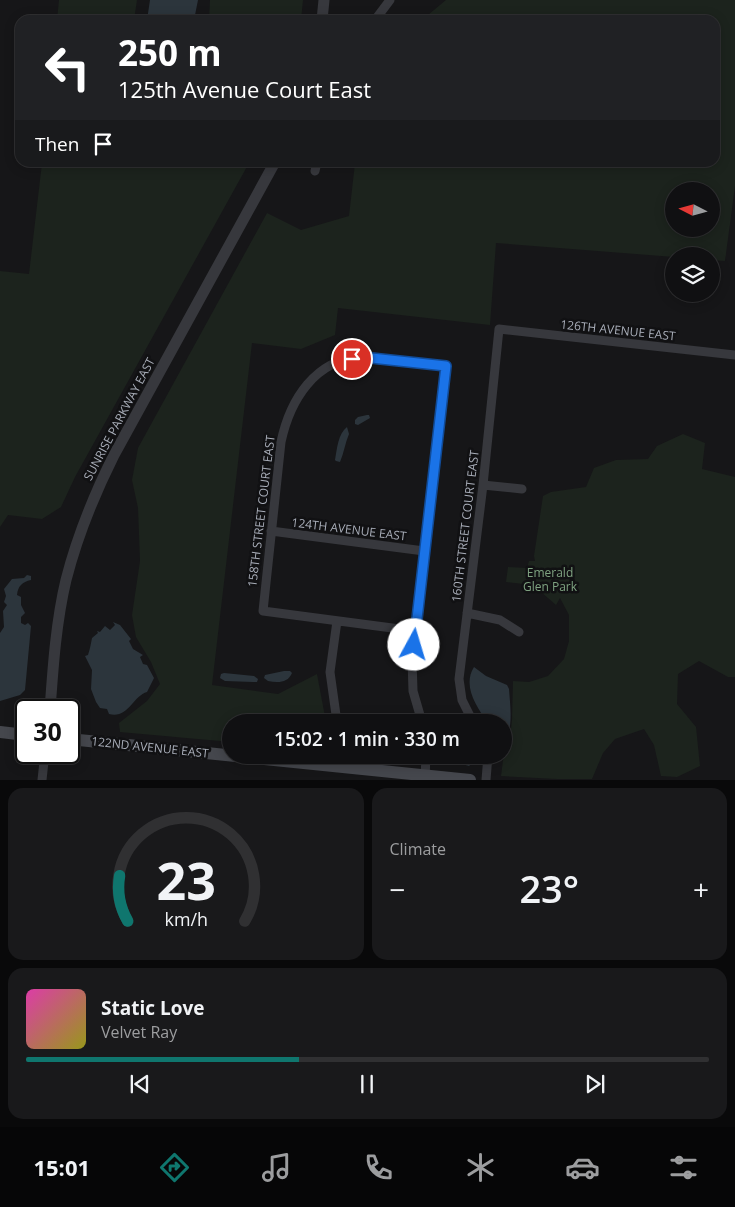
<!DOCTYPE html>
<meta charset="utf-8">
<style>
:root{--surface:#101012;--page:#19191b;--text:#f1f3f6;--muted:#9c9d9f;--line:#303032;--accent:#0f766e}
body{margin:0;font-family:"Open Sans",sans-serif;background:var(--page);color:var(--text);height:100vh;display:flex;flex-direction:column;font-size:19px;white-space:nowrap}
*{box-sizing:border-box;margin:0}
p{font-size:16px;color:var(--muted)}
.icon{flex:none;width:28px;height:28px;fill:none;stroke:currentColor;stroke-width:2;stroke-linecap:round;stroke-linejoin:round}
.map{position:relative;height:780px;overflow:hidden}
.drawer{display:flex;flex-direction:column;gap:8px;padding:8px;background:#09090a;flex:1}
.drawer>*{flex:none}
.hud{position:absolute;left:15px;top:15px;width:705px;height:152px;border-radius:15px;box-shadow:0 2px 12px #0003,0 0 0 1px var(--line);background:#202124;color:#fff;overflow:hidden}
.needle{width:32px;rotate:276deg}
.controls{position:absolute;left:665px;top:182px;display:grid;gap:10px}
.controls a{display:grid;place-items:center;width:55px;height:55px;border-radius:50%;background:var(--surface);box-shadow:0 2px 12px #0003,0 0 0 1px var(--line);font-size:25px}
.speed{position:absolute;left:15px;top:699px;display:flex;gap:10px;font-size:25px;font-weight:700;text-align:center}
.speed>*{display:grid;place-content:center;width:65px;height:65px;border-radius:50%;background:var(--surface);box-shadow:0 2px 12px #0003,0 0 0 1px var(--line);line-height:1}
.speed .limit{border:2px solid #111;border-radius:8px;background:#fff;color:#111}
.pin{position:absolute;display:grid;place-items:center;width:42px;height:42px;color:#fff;margin:-21px;border:2px solid #fff;border-radius:50%;box-shadow:0 1px 5px #0007}
.me{position:absolute;width:55px;margin:-28px;rotate:6deg;stroke-linejoin:round;filter:drop-shadow(0 0 4px #0008)}
.turn{display:flex;align-items:center;gap:18px;height:105px;padding:0 20px;font-size:22px}
.turn .icon{width:65px;height:65px;stroke-width:2.5}
.turn b{display:block;font-size:35px;line-height:42px}
.then{display:flex;align-items:center;height:48px;padding:0 20px;background:#0003;gap:10px;font-size:19px}
.big{font-size:38px;font-weight:600;line-height:1.1}
.drawer .tile{flex:1;display:flex;flex-direction:column;justify-content:center;gap:8px;min-width:0;padding:0 18px;border-radius:15px;background:var(--page)}
.drawer .dial{align-items:center;gap:0}
.dial svg{height:130px;overflow:visible;fill:none;stroke:var(--line);stroke-width:7;stroke-linecap:round;text-anchor:middle}
.dial text{fill:var(--text);stroke:none}
.song{display:flex;align-items:center;gap:15px}
.cover{width:60px;height:60px;border-radius:8px;background:linear-gradient(135deg,hsl(320 70% 55%),hsl(60 70% 35%))}
.played{height:5px;border-radius:2px;background:linear-gradient(90deg,var(--accent) 40%,var(--line) 40%)}
.keys{display:flex;justify-content:space-around;direction:ltr}
.heat{display:flex;justify-content:space-between;align-items:center;font-size:28px;direction:ltr}
.drawer .tiles{flex:1;display:grid;gap:8px;grid-template-columns:1fr 1fr}
.tile:last-child{grid-column:span 2}
.trip{position:absolute;left:222px;top:714px;width:290px;height:50px;border-radius:25px;background:var(--surface);box-shadow:0 2px 12px #0003,0 0 0 1px var(--line);font-weight:600;line-height:50px;text-align:center}
.tab-bar{display:flex;height:80px;justify-content:space-around;align-items:center;background:#060607;color:var(--muted)}
.tab-bar .icon{width:35px;height:35px}
.tab-bar .active{color:var(--accent)}
.tab-bar b{font-size:22px;color:var(--text)}
.map>svg:first-child{display:block}
.green{fill:#1c231d;fill-rule:evenodd}
.water{fill:#2c353c}
.lines{fill:none;stroke-linecap:round;stroke-linejoin:round}
.minor{stroke:#37383d;stroke-width:9}
.tertiary{stroke:#37383d;stroke-width:11}
.secondary{stroke:#45474d;stroke-width:12}
.route-casing{stroke:#114b97;stroke-width:12}
.route{stroke:#1a73e8;stroke-width:9}
.labels{text-anchor:middle;dominant-baseline:central;stroke-width:5;stroke-linejoin:round;paint-order:stroke}
.street-label{font-size:12px;fill:#a8adb8;stroke:#111113}
.park-label{font-size:12px;fill:#7fa381;stroke:#111113}
</style>
<div class="map">
<svg width="735" height="780" viewBox="0 0 735 780">
<rect width="100%" height="100%" fill="#161618"/>
<path class="green" d="M59,0H137L134,20H57Z
M210,0H303L301,20H209Z
M446,0H735V186L725,261L711,260V256L674,257L496,243L490,325L338,308L335,335L301,349L252,343L212,685L278,694L317,674L326,722H231V742L120,732L119,723L147,701L160,684L151,662L136,637L132,615L140,561L138,508L132,480L138,448L267,213L301,230L349,216L355,163L715,162V20H422ZM674,191H711V229H674Z
M42,163H249L75,477L61,507L42,519L8,515L0,527V271L29,274Z
M683,434L705,443L702,469L735,477V677H728L699,661L678,674L677,704L696,727L700,766L677,777L661,776L654,745L644,729L615,739L603,753L592,779H557L501,776L505,745L510,737L512,720L513,681L529,682L548,676L564,659L569,641V615L560,598L556,605L533,585L506,582L508,567L527,568L529,561H535L534,556L543,496L551,492L586,487L594,468L616,460L648,459L657,446Z"/>
<path class="water" d="M150,0H198L194,20H147Z
M367,415H369L370,418L358,425L355,424V420L358,417Z
M347,427L349,434C345,443 344,453 340,462L336,461L335,460C337,449 338,434 347,427Z
M27,575L31,576V580C22,582 18,586 17,595L21,597V605L25,613L21,617V623L25,625L28,623L31,626L25,690L20,695L0,701V633L4,627L3,611L7,605L4,602L6,596L4,589L12,579L24,578Z
M113,622L120,625L131,639L129,641L133,649L143,655L140,657L143,664L147,665L154,678L147,692C133,696 128,719 109,714L107,709L100,708L96,702L91,689L92,670L85,656L88,655C90,649 91,643 92,638L98,633L97,631L100,632L105,626L110,630L115,625Z
M474,667L486,676L507,685L509,689C510,705 514,729 504,742V722H487C477,707 462,686 474,667Z
M284,671H290L292,673C288,683 278,683 268,681L264,678L265,675Z
M224,673L254,676L258,679L257,682H253L225,681L220,678L221,674Z
M446,755H472V763L469,766L452,761Z"/>
<g class="lines">
<path class="minor" d="M375,20L390,0
M315,171L317,162
M483,485L522,489
M271,531L424,551
M467,613L500,620L519,632
M337,621L330,672L337,722
M415,631L263,611L281,442C290,400 315,359 362,357C370,356 380,359 389,360C408,362 427,364 446,366L412,659L413,691L422,722
M473,722L462,700L459,679L483,485L499,329L735,355
M338,767L339,755
M425,779L426,755
M42,780L45,752
M486,780L488,755"/>
<path class="tertiary" d="M322,20L324,0
M50,710C53,667 56,622 66,580C77,537 94,495 114,455L275,162"/>
<path class="secondary" d="M0,732L26,735
M69,739L470,780"/>
</g>
<g class="lines">
<g class="route-casing">
<path id="route" d="M352,359L362,357L446,366L414,645"/>
</g>
<use href="#route" class="route"/>
</g>
<g class="labels">
<g class="street-label">
<text transform="translate(618 330) rotate(6)">126TH AVENUE EAST</text>
<text transform="translate(119 419) rotate(-62)">SUNRISE PARKWAY EAST</text>
<text transform="translate(261 511) rotate(-83)">158TH STREET COURT EAST</text>
<text transform="translate(465 526) rotate(-83)">160TH STREET COURT EAST</text>
<text transform="translate(349 529) rotate(7)">124TH AVENUE EAST</text>
<text transform="translate(150 747) rotate(6)">122ND AVENUE EAST</text>
</g>
<g class="park-label">
<text x="550" y="572">Emerald<tspan x="550" dy="14">Glen Park</tspan></text>
</g>
</g>
</svg>
<div class="controls">
<a><svg class="needle" viewBox="-14 -14 28 28"><path d="M0-13l5 13h-10z" fill="#e53935"/><path d="M0 13l5-13h-10z" fill="#9c9d9f"/></svg></a>
<a><svg class="icon" aria-label="layers" viewBox="0 0 24 24"><path d="M12 4l9 5-9 5-9-5zM3 14l9 5 9-5"/></svg></a>
</div>
<div class="speed"><div class="limit">30</div></div>
<div class="pin" style="left:352px;top:359px;background:#d93025"><svg class="icon" aria-label="arrive" viewBox="0 0 24 24"><path d="M6 21V4h12l-3 4 3 4H6"/></svg></div>
<svg class="me" style="left:414px;top:645px" viewBox="-20 -20 40 40"><circle r="19" fill="#fff"/><path d="M0-13L10 11 0 6-10 11z" fill="#1a73e8"/></svg>
<div class="trip">15:02 · 1 min · 330 m</div>
<div class="hud">
<div class="turn"><svg class="icon" aria-label="left" viewBox="0 0 24 24"><path d="M17 20v-9H6M10 6l-5 5 5 5"/></svg><div><b>250 m</b>125th Avenue Court East</div></div>
<div class="then">Then<svg class="icon" aria-label="arrive" viewBox="0 0 24 24"><path d="M6 21V4h12l-3 4 3 4H6"/></svg></div>
</div>
</div>
<section class="drawer">
<div class="tiles">
<div class="tile dial"><svg viewBox="0 0 100 80">
<path d="M14 69A42 42 0 1 1 86 69"/>
<path d="M14 69A42 42 0 0 1 9 41" stroke="#0f766e"/>
<text x="50" y="56" font-size="32" font-weight="700">23</text>
<text x="50" y="72" font-size="11">km/h</text>
</svg></div>
<div class="tile"><p>Climate</p>
<div class="heat"><a>−</a><b class="big">23°</b><a>+</a></div>
</div>
<div class="tile">
<div class="song"><i class="cover"></i><div><b>Static Love</b><p>Velvet Ray</p></div></div>
<div class="played"></div>
<div class="keys"><svg class="icon" aria-label="previous" viewBox="0 0 24 24"><path d="M18 5L8 12l10 7zM5 5v14"/></svg><svg class="icon" aria-label="pause" viewBox="0 0 24 24"><path d="M8 5v14M16 5v14"/></svg><svg class="icon" aria-label="next" viewBox="0 0 24 24"><path d="M6 5l10 7-10 7zM19 5v14"/></svg></div>
</div>
</div>
</section>
<nav class="tab-bar">
<b>15:01</b>
<svg class="icon active" aria-label="directions" viewBox="0 0 24 24"><path d="M12 3l9 9-9 9-9-9zM9 14v-3h6M13 9l2 2-2 2"/></svg>
<svg class="icon" aria-label="music" viewBox="0 0 24 24"><path d="M9 18V5l10-2v13"/><circle cx="6" cy="18" r="3"/><circle cx="16" cy="16" r="3"/></svg>
<svg class="icon" aria-label="phone" viewBox="0 0 24 24"><path d="M5 4h4l2 5-3 2q2 4 5 5l2-3 5 2v4C11 20 4 13 5 4z"/></svg>
<svg class="icon" aria-label="climate" viewBox="0 0 24 24"><path d="M12 3v18M4 7l16 10M4 17L20 7"/></svg>
<svg class="icon" aria-label="car" viewBox="0 0 24 24"><path d="M5 17H2v-5l4-1 3-4h7l3 4 3 1v5h-3M9 17h6M6 11h13"/><circle cx="7" cy="17" r="2"/><circle cx="17" cy="17" r="2"/></svg>
<svg class="icon" aria-label="filters" viewBox="0 0 24 24"><path d="M4 7h16M4 17h16"/><circle cx="9" cy="7" r="2"/><circle cx="15" cy="17" r="2"/></svg>
</nav>
